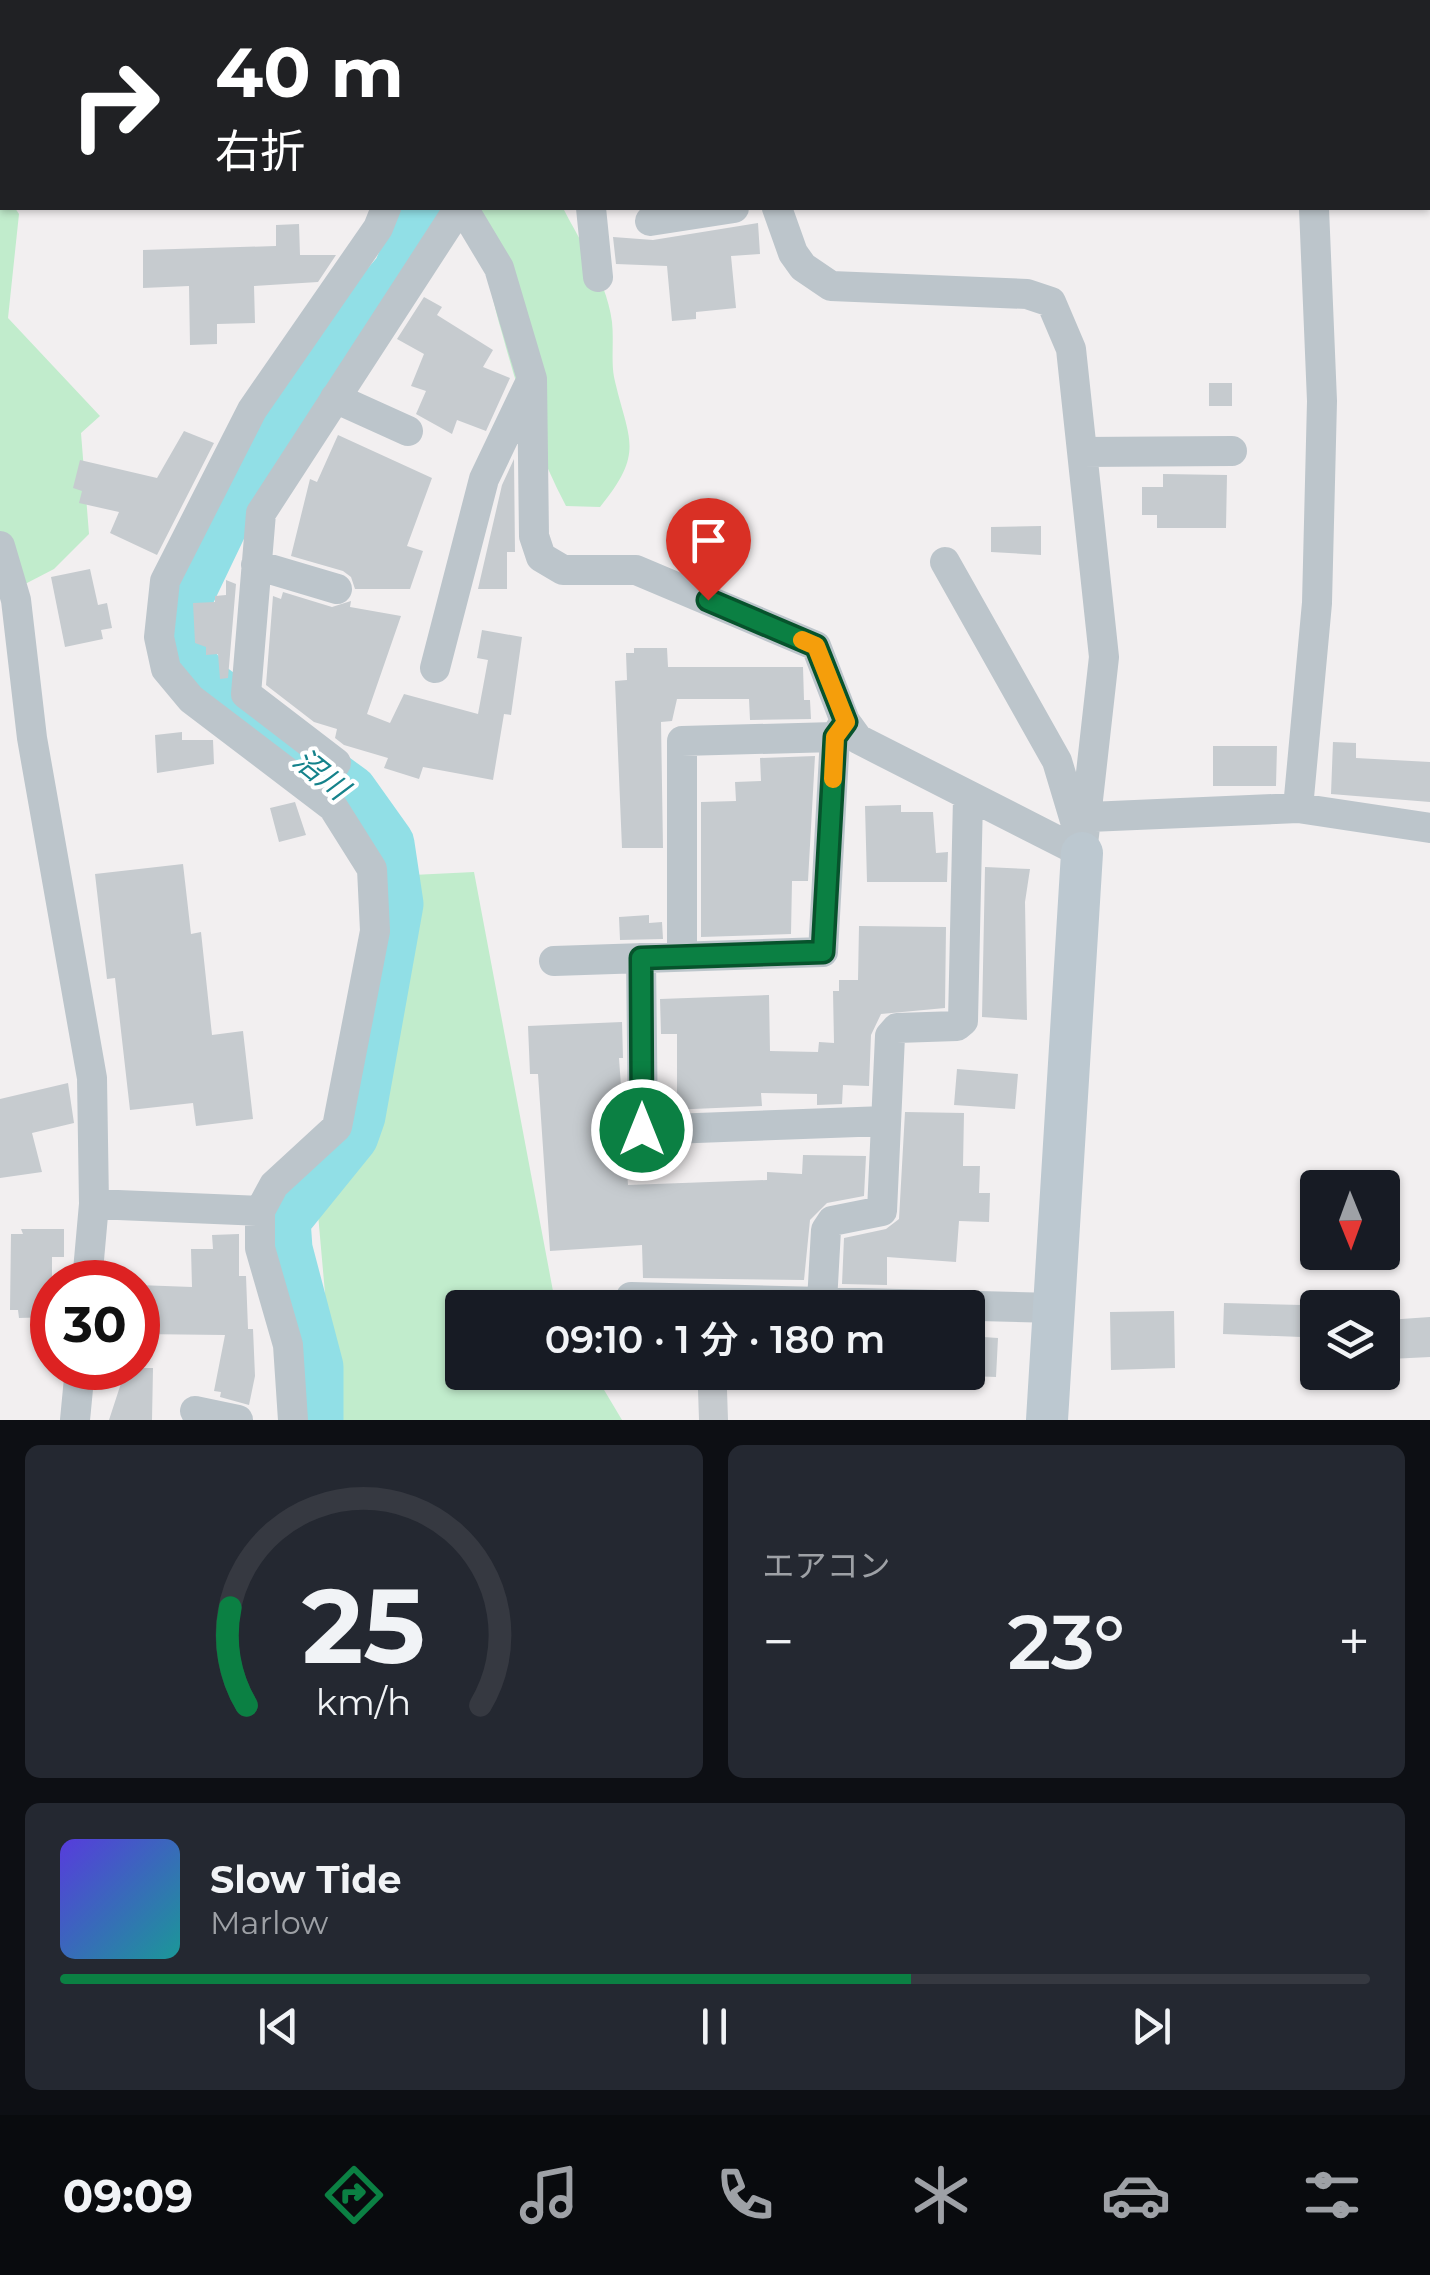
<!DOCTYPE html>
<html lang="ja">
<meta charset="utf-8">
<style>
:root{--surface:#171b24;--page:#242831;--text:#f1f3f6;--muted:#9ea1a6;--line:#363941;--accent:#0b8043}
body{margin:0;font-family:Montserrat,"Noto Sans JP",sans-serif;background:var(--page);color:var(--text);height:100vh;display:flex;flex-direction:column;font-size:38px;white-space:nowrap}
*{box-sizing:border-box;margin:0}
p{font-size:32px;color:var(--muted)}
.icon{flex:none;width:55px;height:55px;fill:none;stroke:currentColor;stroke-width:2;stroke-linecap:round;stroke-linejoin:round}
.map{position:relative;height:1420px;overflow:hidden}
.details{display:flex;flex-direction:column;gap:25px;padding:25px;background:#0d0f14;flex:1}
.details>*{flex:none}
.hud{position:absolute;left:0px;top:0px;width:1430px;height:210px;box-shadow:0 2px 8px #0004;background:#202124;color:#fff;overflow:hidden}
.needle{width:65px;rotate:179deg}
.fabs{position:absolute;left:1300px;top:1170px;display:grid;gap:20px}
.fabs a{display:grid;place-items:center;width:100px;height:100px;border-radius:10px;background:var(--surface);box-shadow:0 2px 8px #0004;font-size:50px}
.speed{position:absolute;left:30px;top:1260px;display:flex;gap:20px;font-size:50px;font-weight:700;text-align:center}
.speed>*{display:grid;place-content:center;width:130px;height:130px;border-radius:50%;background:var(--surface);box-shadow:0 2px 8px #0004;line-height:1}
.speed .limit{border:15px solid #d22;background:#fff;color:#111}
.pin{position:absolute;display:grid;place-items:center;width:85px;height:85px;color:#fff;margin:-102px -42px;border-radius:50% 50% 50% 0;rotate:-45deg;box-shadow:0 0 10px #0007}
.pin .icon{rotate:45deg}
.me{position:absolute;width:110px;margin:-55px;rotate:0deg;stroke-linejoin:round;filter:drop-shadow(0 0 8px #0008)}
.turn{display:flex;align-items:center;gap:35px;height:210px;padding:0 50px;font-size:45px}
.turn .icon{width:130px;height:130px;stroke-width:2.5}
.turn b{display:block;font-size:70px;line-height:85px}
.big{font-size:75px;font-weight:600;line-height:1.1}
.details .card{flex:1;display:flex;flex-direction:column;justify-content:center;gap:15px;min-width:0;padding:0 35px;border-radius:15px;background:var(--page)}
.details .dial{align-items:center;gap:0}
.dial svg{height:260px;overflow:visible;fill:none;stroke:var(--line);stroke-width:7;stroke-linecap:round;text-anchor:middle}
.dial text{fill:var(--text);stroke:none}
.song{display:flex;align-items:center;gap:30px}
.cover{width:120px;height:120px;border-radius:15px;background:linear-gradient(135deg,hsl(250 70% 55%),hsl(180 70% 35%))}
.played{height:10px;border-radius:5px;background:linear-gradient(90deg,var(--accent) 65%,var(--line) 65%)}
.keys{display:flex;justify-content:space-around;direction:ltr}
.heat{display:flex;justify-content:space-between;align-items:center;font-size:55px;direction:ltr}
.details .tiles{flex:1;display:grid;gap:25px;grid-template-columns:1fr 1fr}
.card:last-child{grid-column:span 2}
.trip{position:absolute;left:445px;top:1290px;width:540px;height:100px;border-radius:10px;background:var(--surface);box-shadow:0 2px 8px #0004;font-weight:600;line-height:100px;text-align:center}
.tab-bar{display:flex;height:160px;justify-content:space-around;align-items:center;background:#090b0e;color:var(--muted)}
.tab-bar .icon{width:70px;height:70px}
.tab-bar .active{color:var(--accent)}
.tab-bar b{font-size:45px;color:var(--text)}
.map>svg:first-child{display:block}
.green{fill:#c1eccc}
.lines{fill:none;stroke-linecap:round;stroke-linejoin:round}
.river{stroke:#91dfe6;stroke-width:55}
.building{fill:#c6cbcf}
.street{stroke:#bcc5cb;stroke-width:30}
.secondary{stroke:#bcc8d0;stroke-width:42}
.route-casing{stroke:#07532c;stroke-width:25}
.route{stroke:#0b8043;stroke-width:18}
.slow{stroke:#f59e0b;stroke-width:18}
.labels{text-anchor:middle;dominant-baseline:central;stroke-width:8;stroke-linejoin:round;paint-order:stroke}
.water-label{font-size:30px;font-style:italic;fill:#15828b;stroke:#fff}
</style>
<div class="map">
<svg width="1430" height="1420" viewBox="0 0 1430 1420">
<rect width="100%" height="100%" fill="#f2eff0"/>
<path class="green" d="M0,181L2,208H15L19,214L8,318L100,416L81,433L89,534L54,569L0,597Z
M466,208H563C581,243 607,282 612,322C614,340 611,360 614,377C628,440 646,451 600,507L566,506C537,451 518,392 502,333C489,290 485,248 466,208Z
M474,872L556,1307L462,1308V1372L594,1373L622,1420H323L325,1293L317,1203L358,1116L404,998L392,876Z"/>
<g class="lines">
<path class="river" d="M365,0V2
M316,1420V1367L285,1249L283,1220L351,1136L358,1116L396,904L387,844L350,792L208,688L188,661L177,615L268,425L400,273L428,208"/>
</g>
<path class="building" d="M758,223L760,254L731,256L736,308L696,312V319L672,321L667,266L616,264L613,237L653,240Z
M299,224L300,255H336L318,282L254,286L255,323L217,324V344L190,345L189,286L143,288V250L276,246V225Z
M424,297L442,307L437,315L493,350L483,367L510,378L486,431L457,420L452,434L416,414L426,391L411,386L424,354L397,339Z
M1209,383H1232V406H1209Z
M184,431L214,443L157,555L110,533L119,512L79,503L82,491L73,488L80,460L157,478Z
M338,435L432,478L407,546L423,551L410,589H355L351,577L343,571L291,556L310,479L317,482Z
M514,459L515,552H507V589H478L502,485Z
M1163,474L1227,475L1226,528H1157V515H1142V487H1163Z
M1041,526V555L991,552V527Z
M90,569L98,605L107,603L112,628L101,630L103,639L65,647L51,577Z
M226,580L236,584L228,678L220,679L218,654L206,655V647L195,643L193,603L215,602V596L226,595Z
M283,592L332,607L351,601L350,607L401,616L367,714L390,723L404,694L478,714L488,660L477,658L482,630L522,637L511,715L504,714L493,780L423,767L419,779L384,768L388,758L344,745L335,738L337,729L314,722L266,685L273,596L281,599Z
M634,648H667L668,667H803L804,700H810L811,719L750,720L749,699H677L672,721L661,722L663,848H622L615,681L627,680L626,653H634Z
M182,732V740H213L214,764L157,773L155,735Z
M1333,742L1356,743V758L1430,762V802L1331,794Z
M1213,746H1277L1276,786H1213Z
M815,756L808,881H792L791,934L701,937V802L736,801L735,782L761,781L760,758Z
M295,802L306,835L279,842L270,808Z
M901,805V812H933L936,853L948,852L947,882H867L865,806Z
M183,864L191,934L201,932L212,1035L243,1031L253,1119L196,1126L193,1103L130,1110L115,978L107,979L95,874Z
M985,867L1030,869L1025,902L1027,1020L982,1017Z
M649,915V923L662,922L663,939L620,940L619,917Z
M859,926L946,927L945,1008L881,1014L871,1035L869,1086L843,1085L842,1104L817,1105V1094L761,1093L762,1106L670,1110L669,1096H677V1034H661L660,999L769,995L770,1051L818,1052L819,1042L834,1043L833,991H839V980H858Z
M622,1022L623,1058H619L628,1185L767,1180V1172L802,1174L803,1155L866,1156L864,1196L827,1203L810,1220L804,1280L643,1278L642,1245L550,1251L538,1074H530L528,1026Z
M957,1069L1018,1074L1015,1109L954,1105Z
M68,1083L74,1123L32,1133L42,1172L0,1178V1099Z
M905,1112L964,1113L963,1166H980L979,1193H990L989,1222L959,1221L956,1262L887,1257V1285L842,1284L844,1238L886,1229L899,1219Z
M21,1229H64V1257H52V1317L19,1318L18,1310H10L11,1234H23Z
M239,1234V1276H246L248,1329H253L255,1376L249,1405L220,1397L221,1392L214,1391L225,1335L138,1334V1285L192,1287L191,1249H213L212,1235Z
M1224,1303L1302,1305L1301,1337L1223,1334Z
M1174,1311L1175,1368L1111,1370L1110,1312Z
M1430,1317V1357L1390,1359L1387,1320Z
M968,1336L998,1338L996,1377L968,1376Z
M126,1368H153L152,1420H109Z
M698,1390H727L728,1420H699Z"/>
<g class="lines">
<path class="street" d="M340,0L341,2
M571,0V2
M1271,0V2
M9,2L20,0
M1428,68H1430
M463,208L499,268L532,379L534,536L541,557L563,570H636L816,646L845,721L858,739L1082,853L1104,657L1071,349L1051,302L1027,294L831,286L803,267L793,253L777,208
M591,208L598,277
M650,221L734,208
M335,398L408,431
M1082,452L1232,451
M0,546L16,600L32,738L92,1078L94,1204
M945,562L1057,761L1081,841
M256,565L337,589
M435,668L484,479L528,387
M336,763L246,694L261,513L459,208
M1298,808L1317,603L1322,401L1314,208
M1089,817L1298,808L1430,828
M682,956V741L835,737
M641,958L643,1130L885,1121
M554,961L823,952L835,737L845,721
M87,1282L94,1204L260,1211
M631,1297L1055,1308
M822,1302L826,1230L832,1221L882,1211L890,1036L897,1028L957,1026L963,1021L968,798
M195,1411L238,1420
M75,1420L80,1368
M293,1420L288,1345L260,1248V1211L274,1185L337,1127L375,931L372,869L333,807L191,699L166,669L159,637L165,581L252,410L378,228L386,208"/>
<path class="secondary" d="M755,0L756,2
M1047,1420L1082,853"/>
</g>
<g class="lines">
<g class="route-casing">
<path id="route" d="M642,1130L641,958L823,952L835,737L846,722L816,646L708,600"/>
</g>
<use href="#route" class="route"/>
<path class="slow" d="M802,640L816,646L846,722L835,737L833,779"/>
</g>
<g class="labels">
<g class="water-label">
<text transform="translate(321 774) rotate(39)">沼川</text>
</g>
</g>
</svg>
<div class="fabs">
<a><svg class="needle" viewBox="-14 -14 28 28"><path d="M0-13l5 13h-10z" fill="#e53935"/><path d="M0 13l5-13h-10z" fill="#9ea1a6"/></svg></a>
<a><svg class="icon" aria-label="layers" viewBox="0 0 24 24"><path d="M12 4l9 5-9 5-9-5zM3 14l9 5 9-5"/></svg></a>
</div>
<div class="speed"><div class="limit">30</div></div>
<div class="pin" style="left:708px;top:600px;background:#d93025"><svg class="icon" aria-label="arrive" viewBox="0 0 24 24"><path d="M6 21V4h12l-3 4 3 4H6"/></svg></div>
<svg class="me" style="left:642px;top:1130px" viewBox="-20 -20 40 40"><circle r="17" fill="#0b8043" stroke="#fff" stroke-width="3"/><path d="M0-11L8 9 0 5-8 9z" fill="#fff"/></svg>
<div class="trip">09:10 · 1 分 · 180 m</div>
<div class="hud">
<div class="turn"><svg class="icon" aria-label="right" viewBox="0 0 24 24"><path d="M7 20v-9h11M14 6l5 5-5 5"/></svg><div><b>40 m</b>右折</div></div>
</div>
</div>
<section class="details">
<div class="tiles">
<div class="card dial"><svg viewBox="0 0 100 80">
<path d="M14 69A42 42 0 1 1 86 69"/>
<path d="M14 69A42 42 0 0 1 9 39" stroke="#0b8043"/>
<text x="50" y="56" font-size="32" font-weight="700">25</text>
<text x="50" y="72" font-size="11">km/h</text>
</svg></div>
<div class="card"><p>エアコン</p>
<div class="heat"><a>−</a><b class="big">23°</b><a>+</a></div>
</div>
<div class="card">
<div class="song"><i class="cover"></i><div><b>Slow Tide</b><p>Marlow</p></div></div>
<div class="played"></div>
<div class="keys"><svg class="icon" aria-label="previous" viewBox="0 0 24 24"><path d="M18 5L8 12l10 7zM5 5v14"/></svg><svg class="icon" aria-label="pause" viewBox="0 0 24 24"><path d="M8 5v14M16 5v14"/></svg><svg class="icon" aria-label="next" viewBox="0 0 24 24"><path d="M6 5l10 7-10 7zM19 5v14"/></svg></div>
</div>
</div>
</section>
<nav class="tab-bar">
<b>09:09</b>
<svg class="icon active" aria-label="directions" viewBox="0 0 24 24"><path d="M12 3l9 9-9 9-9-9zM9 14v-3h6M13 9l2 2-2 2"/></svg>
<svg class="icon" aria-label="music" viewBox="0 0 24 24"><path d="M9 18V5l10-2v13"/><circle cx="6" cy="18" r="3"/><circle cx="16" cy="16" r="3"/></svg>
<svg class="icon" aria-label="phone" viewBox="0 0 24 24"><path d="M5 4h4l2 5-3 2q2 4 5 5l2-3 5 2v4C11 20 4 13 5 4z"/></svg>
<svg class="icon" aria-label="climate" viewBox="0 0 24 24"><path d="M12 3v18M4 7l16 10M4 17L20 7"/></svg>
<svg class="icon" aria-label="car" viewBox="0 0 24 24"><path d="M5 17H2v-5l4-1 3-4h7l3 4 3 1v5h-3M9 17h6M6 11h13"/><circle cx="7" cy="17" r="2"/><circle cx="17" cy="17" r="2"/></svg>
<svg class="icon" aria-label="filters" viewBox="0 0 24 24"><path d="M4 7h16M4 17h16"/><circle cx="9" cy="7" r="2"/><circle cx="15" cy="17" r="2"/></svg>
</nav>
